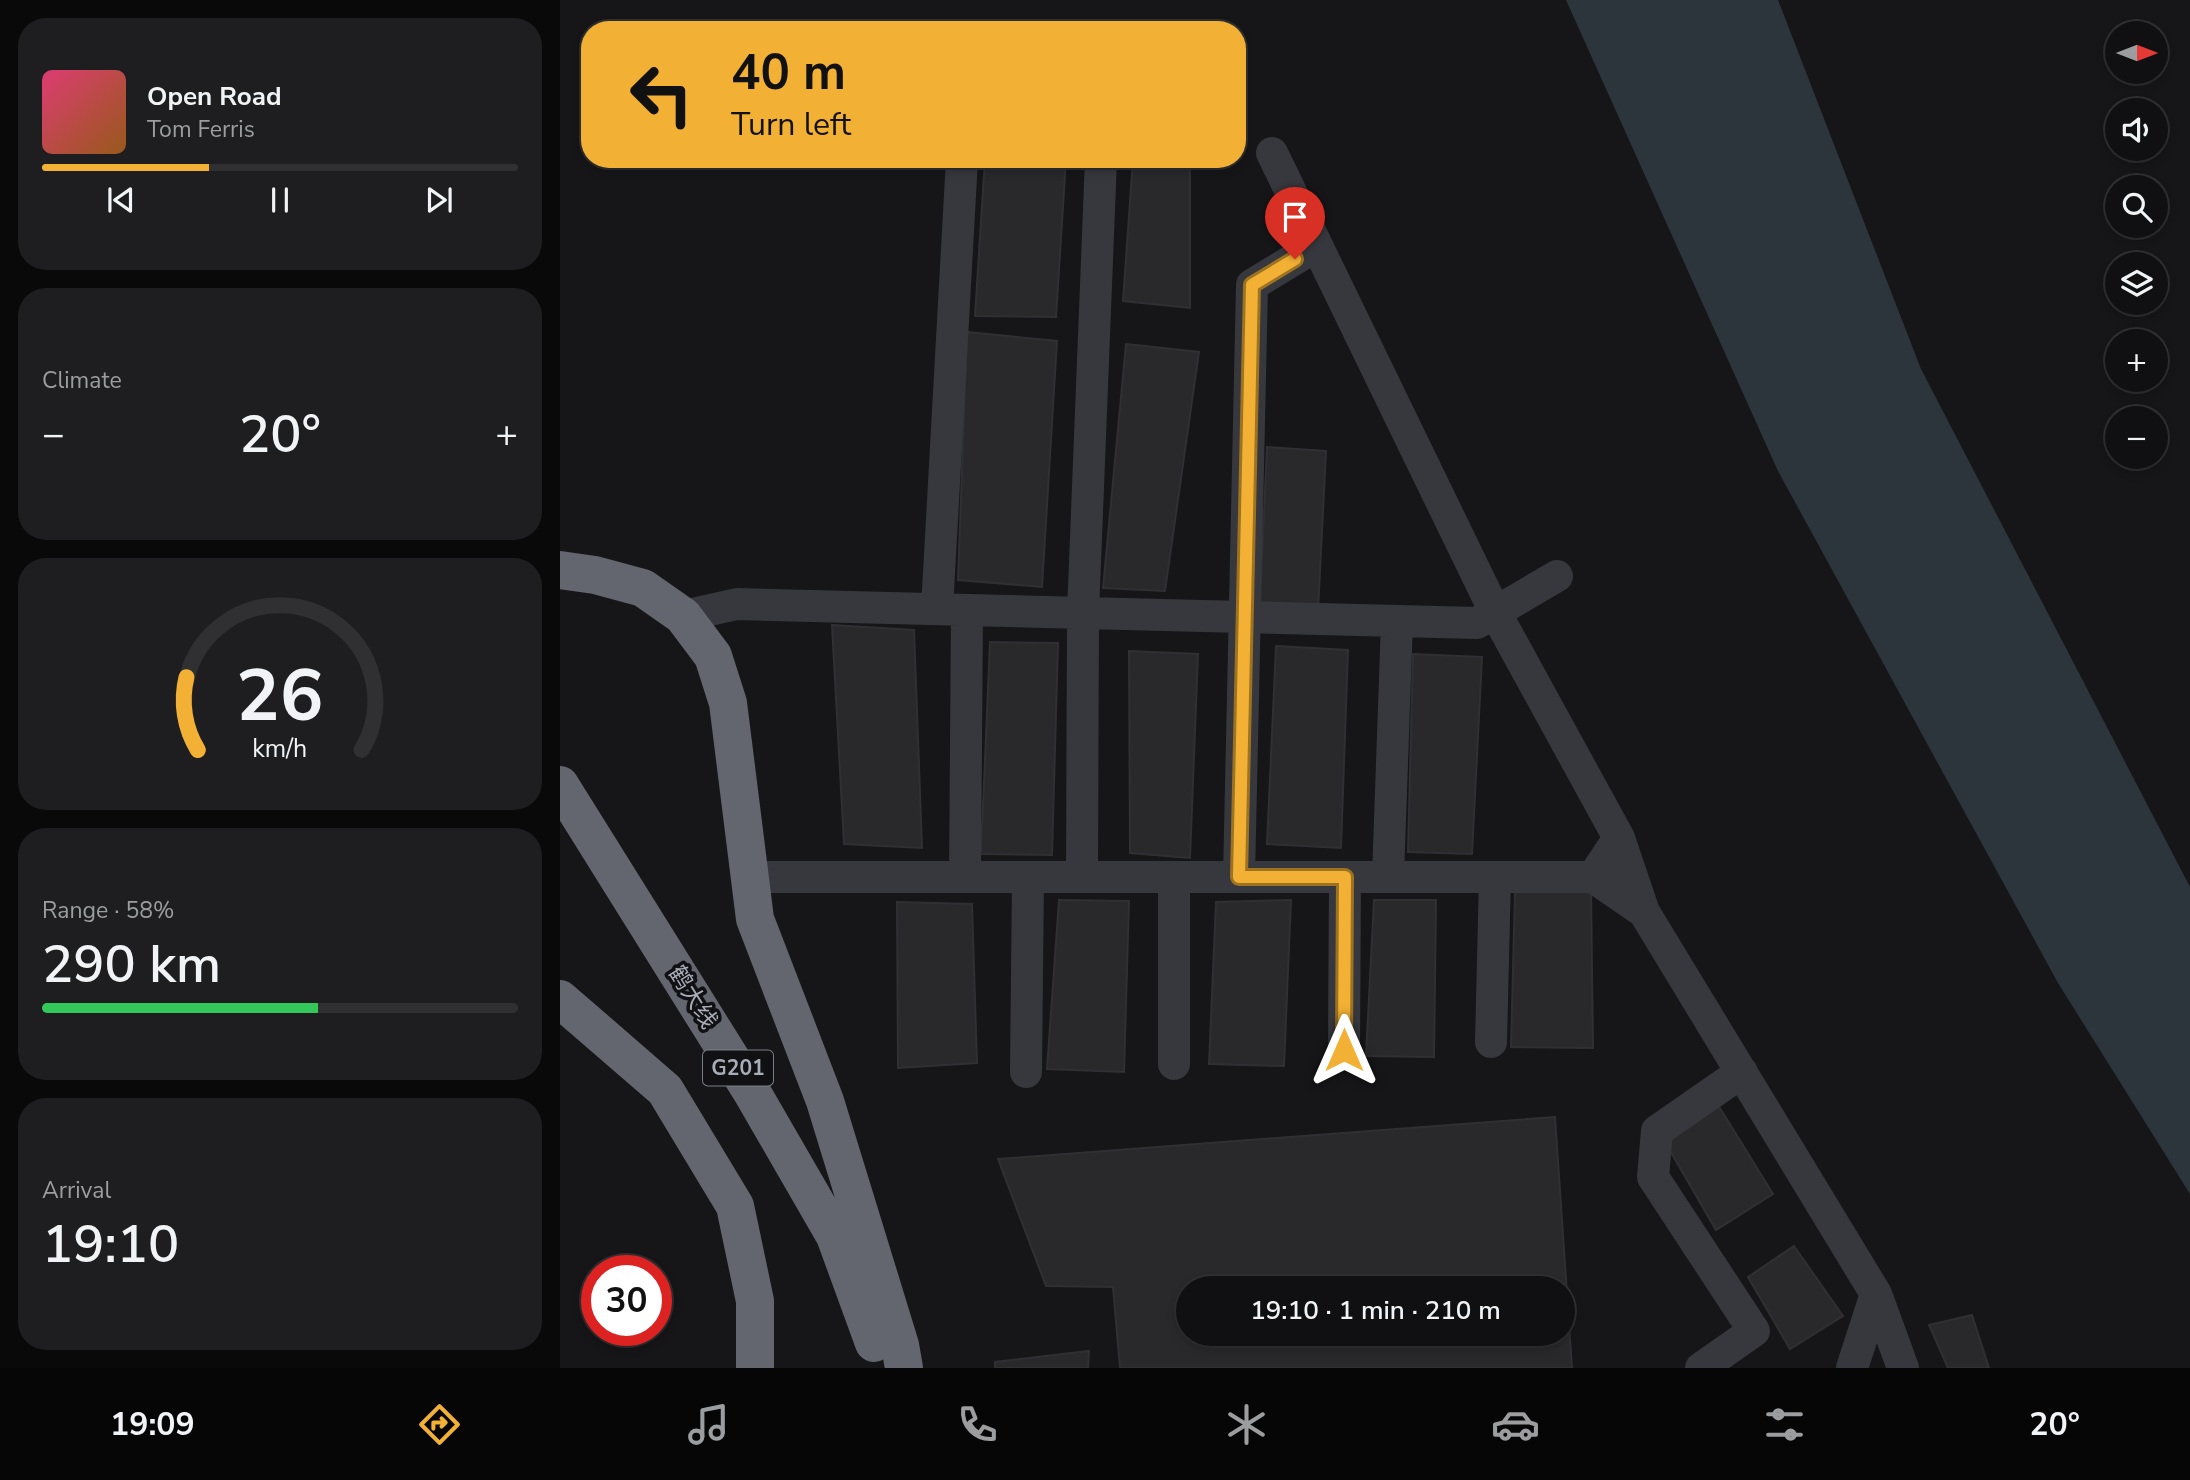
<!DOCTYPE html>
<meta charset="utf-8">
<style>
:root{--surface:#101012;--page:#1e1e20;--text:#f1f3f6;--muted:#9c9d9f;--line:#303032;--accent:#f2b134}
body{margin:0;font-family:"Nunito Sans","Noto Sans SC",sans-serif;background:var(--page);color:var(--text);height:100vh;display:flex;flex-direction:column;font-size:26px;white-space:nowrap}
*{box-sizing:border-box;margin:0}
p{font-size:23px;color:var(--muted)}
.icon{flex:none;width:38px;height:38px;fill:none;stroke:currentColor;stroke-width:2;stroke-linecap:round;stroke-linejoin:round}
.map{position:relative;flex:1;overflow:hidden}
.details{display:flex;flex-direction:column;gap:18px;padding:18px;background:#09090a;width:560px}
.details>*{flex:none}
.top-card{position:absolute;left:21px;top:21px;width:665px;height:147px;border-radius:28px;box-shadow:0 4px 10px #0003,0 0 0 2px var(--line);background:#f2b134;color:#111;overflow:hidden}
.needle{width:46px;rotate:90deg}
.buttons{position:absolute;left:1545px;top:21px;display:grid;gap:14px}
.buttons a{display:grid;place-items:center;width:63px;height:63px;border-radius:50%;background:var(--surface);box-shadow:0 4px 10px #0003,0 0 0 2px var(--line);font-size:35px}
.speed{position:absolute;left:21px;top:1255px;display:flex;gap:14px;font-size:35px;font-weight:700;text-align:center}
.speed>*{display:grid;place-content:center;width:91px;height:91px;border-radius:50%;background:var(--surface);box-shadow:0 4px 10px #0003,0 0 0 2px var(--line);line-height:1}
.speed .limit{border:10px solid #d22;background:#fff;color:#111}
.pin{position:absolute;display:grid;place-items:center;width:60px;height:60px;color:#fff;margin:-72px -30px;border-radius:50% 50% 50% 0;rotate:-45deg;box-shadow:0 0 7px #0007}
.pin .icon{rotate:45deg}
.me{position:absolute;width:77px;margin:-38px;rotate:0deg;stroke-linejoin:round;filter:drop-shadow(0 0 5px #0008)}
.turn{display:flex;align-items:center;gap:24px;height:147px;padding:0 35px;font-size:32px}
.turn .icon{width:91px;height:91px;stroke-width:2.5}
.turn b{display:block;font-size:49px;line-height:60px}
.big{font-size:52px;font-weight:600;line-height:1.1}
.details .tile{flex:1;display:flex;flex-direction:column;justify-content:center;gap:10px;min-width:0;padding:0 24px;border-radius:28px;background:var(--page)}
.details .dial{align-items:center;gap:0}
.dial svg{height:182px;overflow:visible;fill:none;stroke:var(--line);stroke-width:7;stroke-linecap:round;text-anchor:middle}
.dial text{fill:var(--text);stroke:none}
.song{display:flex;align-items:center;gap:21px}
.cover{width:84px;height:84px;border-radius:10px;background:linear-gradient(135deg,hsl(340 70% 55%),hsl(30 70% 35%))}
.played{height:7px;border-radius:4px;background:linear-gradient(90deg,var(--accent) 35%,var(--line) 35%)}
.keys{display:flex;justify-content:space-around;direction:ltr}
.heat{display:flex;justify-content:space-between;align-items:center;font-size:38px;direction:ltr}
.charge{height:10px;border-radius:5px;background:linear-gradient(90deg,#34c759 58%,var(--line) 0)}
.trip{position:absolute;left:616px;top:1276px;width:399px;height:70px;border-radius:35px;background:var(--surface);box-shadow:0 4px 10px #0003,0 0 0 2px var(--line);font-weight:600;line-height:70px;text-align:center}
.tabs{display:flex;height:112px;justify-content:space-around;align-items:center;background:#060607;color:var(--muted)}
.tabs .icon{width:49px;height:49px}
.tabs .current{color:var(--accent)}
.tabs b{font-size:32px;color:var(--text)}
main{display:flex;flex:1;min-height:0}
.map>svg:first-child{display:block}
.water{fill:#2c353c}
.building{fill:#29292c;stroke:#303034;stroke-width:2;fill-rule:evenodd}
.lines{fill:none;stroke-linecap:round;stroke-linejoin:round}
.street{stroke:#37383d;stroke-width:32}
.highway{stroke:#63666e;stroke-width:38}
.route-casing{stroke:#9d7322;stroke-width:18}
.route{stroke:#f2b134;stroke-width:12}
.labels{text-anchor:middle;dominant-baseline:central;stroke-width:7;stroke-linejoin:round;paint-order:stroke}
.shield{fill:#111113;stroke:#7b7e86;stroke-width:2}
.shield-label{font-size:21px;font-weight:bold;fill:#a8adb8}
.street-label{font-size:23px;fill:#a8adb8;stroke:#111113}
</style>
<main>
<section class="details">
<div class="tile">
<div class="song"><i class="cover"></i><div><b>Open Road</b><p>Tom Ferris</p></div></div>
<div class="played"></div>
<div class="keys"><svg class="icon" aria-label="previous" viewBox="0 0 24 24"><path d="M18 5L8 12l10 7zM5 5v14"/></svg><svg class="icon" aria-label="pause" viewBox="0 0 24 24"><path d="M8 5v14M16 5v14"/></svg><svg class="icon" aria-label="next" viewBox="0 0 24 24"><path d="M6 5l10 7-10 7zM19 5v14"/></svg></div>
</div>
<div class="tile"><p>Climate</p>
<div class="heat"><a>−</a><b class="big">20°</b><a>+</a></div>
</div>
<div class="tile dial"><svg viewBox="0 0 100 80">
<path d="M14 69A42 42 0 1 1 86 69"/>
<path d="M14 69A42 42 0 0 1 9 37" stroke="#f2b134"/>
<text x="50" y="56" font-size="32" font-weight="700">26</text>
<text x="50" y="72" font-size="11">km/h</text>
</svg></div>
<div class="tile"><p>Range · 58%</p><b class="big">290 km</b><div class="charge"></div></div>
<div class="tile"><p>Arrival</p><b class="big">19:10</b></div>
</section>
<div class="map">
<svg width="1630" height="1368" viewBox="0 0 1630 1368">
<rect width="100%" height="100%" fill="#161618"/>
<path class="water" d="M1006,0H1218L1361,369L1630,887V1194L1498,983L1218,471Z"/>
<path class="building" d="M425,159H506L496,317L415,316Z
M573,159H630V308L563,301Z
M407,332L497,341L482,587L398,580Z
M566,344L639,352L605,591L543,588Z
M707,447L766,451L758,611L700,604Z
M272,625L354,630L362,848L284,844Z
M430,642L498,643L492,855L421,854Z
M716,646L788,650L781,848L707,844Z
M569,651L638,654L630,858L570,853Z
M853,654L922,657L912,854L848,852Z
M1031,889L1033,1048L951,1047L955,891Z
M499,900L569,901L564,1072L487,1069Z
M731,900L724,1066L649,1064L656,902Z
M814,900H876L874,1057L806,1056Z
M337,902L412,904L417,1063L338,1068Z
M1158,1105L1213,1194L1156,1230L1105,1142Z
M995,1117L1012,1368H560L553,1287L486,1286L438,1159ZM628,1288H1003V1334H628Z
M1234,1246L1283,1316L1230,1349L1188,1277Z
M1412,1315L1429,1368H1388L1369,1325Z
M529,1351L528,1368H435V1362Z"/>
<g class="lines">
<path class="street" d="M712,153L935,612L1059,838L1033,877
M377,609L402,159
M123,616L177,604L917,623L997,576
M1059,838L1084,912
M190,877H1033L1084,912L1316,1294L1343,1368
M405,877L407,610
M522,877L523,613L541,159
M614,877V1064
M679,877L692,285L756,246
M828,877L837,621
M931,1042L935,877
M784,1050L785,877
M466,1072L468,877
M1141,1368L1194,1331L1093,1177L1097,1131L1182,1072
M1292,1368L1316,1294"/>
<path class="highway" d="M0,570L35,575L83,588L123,616L153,656L168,703L195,919L265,1101L340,1345L344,1368
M0,785L193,1094L275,1236L314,1343
M0,999L105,1090L175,1206L195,1301V1368"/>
</g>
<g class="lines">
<g class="route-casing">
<path id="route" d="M735,259L692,285L679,877H785L784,1050"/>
</g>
<use href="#route" class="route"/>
</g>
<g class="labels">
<rect class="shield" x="143" y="1050.5" width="70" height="35" rx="5"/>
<g class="shield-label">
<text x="178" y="1068">G201</text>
</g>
<g class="street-label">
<text transform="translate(133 997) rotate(58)">鹤大线</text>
</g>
</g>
</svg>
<div class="buttons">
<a><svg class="needle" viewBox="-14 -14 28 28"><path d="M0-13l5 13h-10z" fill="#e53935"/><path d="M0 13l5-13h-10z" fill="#9c9d9f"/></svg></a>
<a><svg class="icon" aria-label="sound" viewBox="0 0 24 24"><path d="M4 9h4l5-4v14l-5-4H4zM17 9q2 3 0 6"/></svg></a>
<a><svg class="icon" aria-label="search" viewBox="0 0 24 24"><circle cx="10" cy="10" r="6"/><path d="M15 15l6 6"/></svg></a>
<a><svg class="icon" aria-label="layers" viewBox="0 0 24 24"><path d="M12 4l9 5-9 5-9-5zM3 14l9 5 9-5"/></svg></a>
<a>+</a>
<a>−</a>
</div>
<div class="speed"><div class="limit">30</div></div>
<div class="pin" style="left:735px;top:259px;background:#d93025"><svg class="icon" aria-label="arrive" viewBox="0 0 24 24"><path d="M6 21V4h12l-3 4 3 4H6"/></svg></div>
<svg class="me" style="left:784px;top:1050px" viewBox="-20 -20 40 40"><path d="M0-17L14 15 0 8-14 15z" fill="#f2b134" stroke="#fff" stroke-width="4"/></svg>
<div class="trip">19:10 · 1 min · 210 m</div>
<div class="top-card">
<div class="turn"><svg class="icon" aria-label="left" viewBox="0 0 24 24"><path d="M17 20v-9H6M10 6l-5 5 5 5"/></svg><div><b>40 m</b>Turn left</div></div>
</div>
</div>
</main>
<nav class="tabs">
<b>19:09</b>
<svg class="icon current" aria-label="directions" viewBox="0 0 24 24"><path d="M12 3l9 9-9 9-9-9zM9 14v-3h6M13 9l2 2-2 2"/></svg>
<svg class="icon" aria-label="music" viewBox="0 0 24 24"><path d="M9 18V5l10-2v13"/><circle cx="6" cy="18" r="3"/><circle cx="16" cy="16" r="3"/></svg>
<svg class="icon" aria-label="phone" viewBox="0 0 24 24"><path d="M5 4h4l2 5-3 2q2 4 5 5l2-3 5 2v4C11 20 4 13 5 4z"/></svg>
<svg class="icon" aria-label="climate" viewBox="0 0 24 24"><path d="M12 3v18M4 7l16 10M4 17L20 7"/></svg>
<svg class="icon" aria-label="car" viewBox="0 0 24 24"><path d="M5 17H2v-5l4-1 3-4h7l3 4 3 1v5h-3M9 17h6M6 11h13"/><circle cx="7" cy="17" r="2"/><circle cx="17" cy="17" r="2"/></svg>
<svg class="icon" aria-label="filters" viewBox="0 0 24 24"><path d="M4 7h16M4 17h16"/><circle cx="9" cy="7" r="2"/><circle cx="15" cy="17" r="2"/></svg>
<b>20°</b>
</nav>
